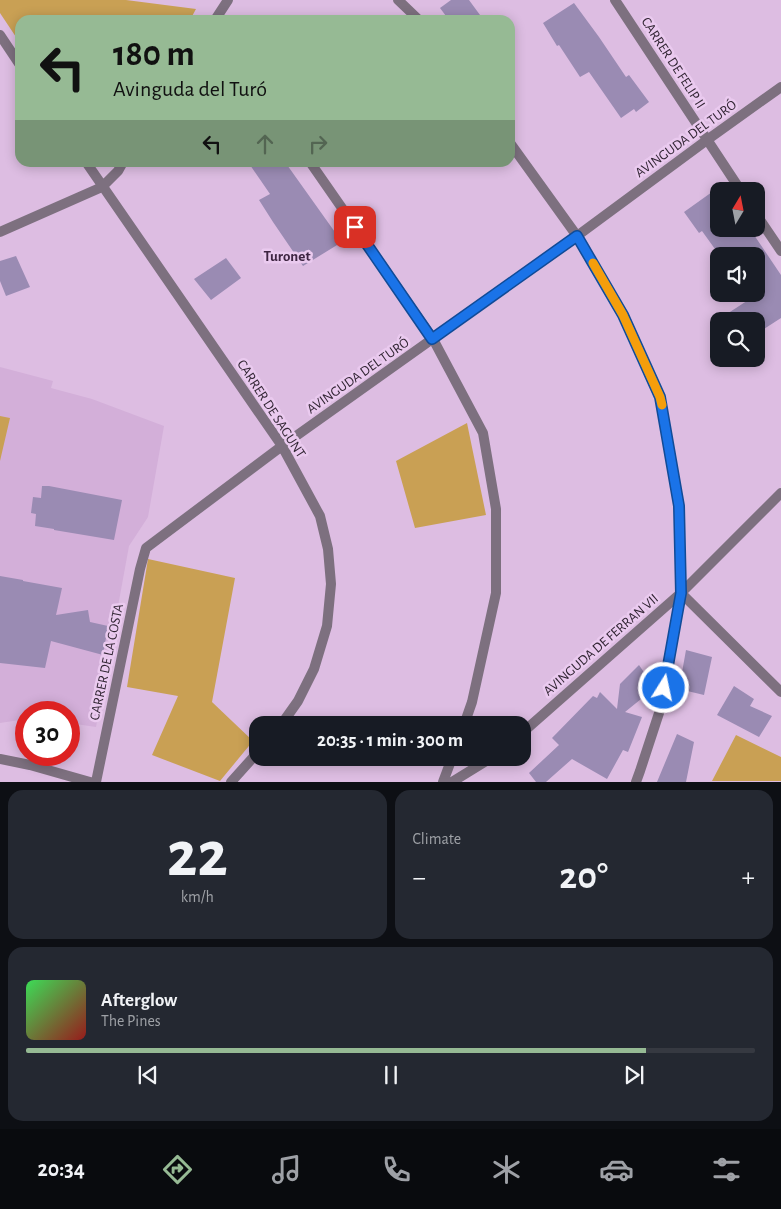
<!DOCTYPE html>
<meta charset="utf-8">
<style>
:root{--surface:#171b24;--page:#242831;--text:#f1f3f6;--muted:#9ea1a6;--line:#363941;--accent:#96ba94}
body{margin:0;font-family:"Alegreya Sans",sans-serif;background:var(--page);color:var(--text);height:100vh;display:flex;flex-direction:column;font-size:19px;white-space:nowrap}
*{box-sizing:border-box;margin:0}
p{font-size:16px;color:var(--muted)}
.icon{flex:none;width:28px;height:28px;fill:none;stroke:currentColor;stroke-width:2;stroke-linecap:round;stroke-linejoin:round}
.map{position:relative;height:782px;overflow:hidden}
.panel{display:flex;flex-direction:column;gap:8px;padding:8px;background:#0d0f14;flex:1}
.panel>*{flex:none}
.hud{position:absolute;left:15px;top:15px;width:500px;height:152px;border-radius:15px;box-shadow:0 2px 12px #0003;background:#96ba94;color:#111;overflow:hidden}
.needle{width:32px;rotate:10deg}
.buttons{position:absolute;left:710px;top:182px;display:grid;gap:10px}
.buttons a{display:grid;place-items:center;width:55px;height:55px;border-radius:10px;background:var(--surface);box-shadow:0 2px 12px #0003;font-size:25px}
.speed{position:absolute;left:15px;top:701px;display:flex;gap:10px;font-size:25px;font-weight:700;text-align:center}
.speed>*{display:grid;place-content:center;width:65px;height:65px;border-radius:50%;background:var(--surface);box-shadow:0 2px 12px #0003;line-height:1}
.speed .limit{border:8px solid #d22;background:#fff;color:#111}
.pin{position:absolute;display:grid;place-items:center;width:42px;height:42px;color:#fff;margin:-21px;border-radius:10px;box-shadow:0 2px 8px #0006}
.me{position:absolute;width:55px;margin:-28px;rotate:10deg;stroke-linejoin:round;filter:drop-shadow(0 0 4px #0008)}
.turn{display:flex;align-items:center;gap:18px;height:105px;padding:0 15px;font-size:22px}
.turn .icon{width:65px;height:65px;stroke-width:2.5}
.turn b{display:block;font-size:35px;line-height:42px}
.lanes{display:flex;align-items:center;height:48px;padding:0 15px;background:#0003;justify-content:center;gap:25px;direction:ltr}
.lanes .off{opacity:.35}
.big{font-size:38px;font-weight:700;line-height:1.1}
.panel .card{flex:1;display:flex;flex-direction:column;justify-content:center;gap:8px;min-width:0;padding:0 18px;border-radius:15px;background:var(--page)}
.panel .dial{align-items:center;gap:0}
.dial b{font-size:65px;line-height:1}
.song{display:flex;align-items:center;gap:15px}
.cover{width:60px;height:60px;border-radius:8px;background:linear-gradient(135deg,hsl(130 70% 55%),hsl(0 70% 35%))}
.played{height:5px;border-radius:2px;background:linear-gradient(90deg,var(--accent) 85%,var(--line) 85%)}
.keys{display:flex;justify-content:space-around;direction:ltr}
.heat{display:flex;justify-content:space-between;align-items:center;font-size:28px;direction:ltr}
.panel .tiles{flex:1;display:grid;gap:8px;grid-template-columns:1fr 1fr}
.card:last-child{grid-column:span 2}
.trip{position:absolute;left:249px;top:716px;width:282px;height:50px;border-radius:15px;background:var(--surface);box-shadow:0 2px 12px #0003;font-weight:700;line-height:50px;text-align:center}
.tabs{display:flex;height:80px;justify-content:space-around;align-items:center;background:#090b0e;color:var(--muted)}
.tabs .icon{width:35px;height:35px}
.tabs .on{color:var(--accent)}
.tabs b{font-size:22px;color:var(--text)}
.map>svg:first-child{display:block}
.built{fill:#d3afd9}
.green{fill:#c9a054}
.building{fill:#9a8bb3}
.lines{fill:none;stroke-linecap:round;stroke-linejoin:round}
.minor{stroke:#7d707f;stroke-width:10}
.route-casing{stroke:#114b97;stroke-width:12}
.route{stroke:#1a73e8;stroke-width:9}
.slow{stroke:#f59e0b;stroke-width:9}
.labels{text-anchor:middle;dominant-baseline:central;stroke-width:5;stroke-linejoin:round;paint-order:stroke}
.street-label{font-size:14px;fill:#312533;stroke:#eacaef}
.neighbourhood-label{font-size:15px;font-weight:bold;fill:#3e2542;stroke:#eacaef}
</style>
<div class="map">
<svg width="781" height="782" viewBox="0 0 781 782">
<rect width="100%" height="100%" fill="#ddbde2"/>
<path class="built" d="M0,367L53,381L51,388L92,399L164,426L148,517L129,546L96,727L69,723V712H26V719L0,723Z"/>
<path class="green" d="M0,0H126L196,9L190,20H20V43L0,13Z
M0,416L10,418L0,461Z
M467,423L486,515L415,528L396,461Z
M148,559L235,578L212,702L253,741L220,781L152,755L178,696L127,687Z
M736,735L781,757V781H712Z"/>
<path class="building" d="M451,0H469L480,15L473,20H449L440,8Z
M574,3L599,37L626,77L629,75L649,102L636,112L634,109L621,118L589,72L580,77L559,45L557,46L543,23Z
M248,162H285L342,242L303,266L273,222L259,200L270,194Z
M719,187V229H750L781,275V318L756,334V321H716L756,295V256H720L702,231L699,233L684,212Z
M16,256L30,287L6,296L0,281V261Z
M226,258L241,278L211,300L194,279Z
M42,486H49L122,500L114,540L54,530V529L35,526L36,514L31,513L33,497L41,498Z
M0,576L23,580V581L62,588L56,615L88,610L90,622L108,626L103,655L51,641L45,668L0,663Z
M686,650L712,657L704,695L679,689Z
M639,665L650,681L646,685V695L625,712L642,717L628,752L623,750L607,779L572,759L546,782H536L529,773L559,745L552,738L593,696L597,698L600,692L617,709L620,684Z
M734,686L754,699L750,706L772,716L759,737L717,715Z
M677,734L694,742L686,782H657Z"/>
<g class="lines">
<path class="minor" d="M398,0L419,20
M615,0L741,191
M215,20L228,0
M0,35L20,65
M510,143L577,236L623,315L660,397L679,506L681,593L661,707L640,771L636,782
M86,162L282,446L320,516L328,549L331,584L327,626L314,669L298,701L281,725
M310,162L433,339L483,433L496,509V593L472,702L464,725
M756,214L781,251
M0,232L102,187L118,171L123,162
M681,593L781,692
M522,733L681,593L781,493
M0,759L30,765L90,782
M96,782L140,569L146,548L282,446L577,236L707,140L781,87
M231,782L258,752
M443,782L452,758
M452,782L491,758"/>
</g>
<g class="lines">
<g class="route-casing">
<path id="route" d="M355,227L432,339L577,236L623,315L660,397L679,506L681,593L664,688"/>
</g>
<use href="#route" class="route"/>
<path class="slow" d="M593,263L623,315L660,397L662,405"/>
</g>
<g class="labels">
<g class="street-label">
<text transform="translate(673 63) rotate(57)">CARRER DE FELIP II</text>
<text transform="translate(686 139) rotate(-36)">AVINGUDA DEL TURÓ</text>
<text transform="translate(358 376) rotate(-35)">AVINGUDA DEL TURÓ</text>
<text transform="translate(271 409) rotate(57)">CARRER DE SAGUNT</text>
<text transform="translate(601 645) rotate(-41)">AVINGUDA DE FERRAN VII</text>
<text transform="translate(107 662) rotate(-78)">CARRER DE LA COSTA</text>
</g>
<g class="neighbourhood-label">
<text x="287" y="256">Turonet</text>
</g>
</g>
</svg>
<div class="buttons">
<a><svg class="needle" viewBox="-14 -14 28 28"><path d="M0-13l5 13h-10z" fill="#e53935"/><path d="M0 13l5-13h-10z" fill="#9ea1a6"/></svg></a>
<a><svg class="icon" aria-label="sound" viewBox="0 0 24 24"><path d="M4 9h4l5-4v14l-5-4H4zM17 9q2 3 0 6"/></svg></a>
<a><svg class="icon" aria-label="search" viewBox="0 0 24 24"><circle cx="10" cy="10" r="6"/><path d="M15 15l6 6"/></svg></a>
</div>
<div class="speed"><div class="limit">30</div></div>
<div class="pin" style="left:355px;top:227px;background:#d93025"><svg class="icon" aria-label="arrive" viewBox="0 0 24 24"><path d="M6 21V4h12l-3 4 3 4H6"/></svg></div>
<svg class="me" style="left:664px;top:688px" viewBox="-20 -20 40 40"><circle r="17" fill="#1a73e8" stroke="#fff" stroke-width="3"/><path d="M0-11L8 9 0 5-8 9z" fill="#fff"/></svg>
<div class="trip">20:35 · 1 min · 300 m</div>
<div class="hud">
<div class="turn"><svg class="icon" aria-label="left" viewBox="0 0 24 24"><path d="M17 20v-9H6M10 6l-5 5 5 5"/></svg><div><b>180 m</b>Avinguda del Turó</div></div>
<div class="lanes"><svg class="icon" aria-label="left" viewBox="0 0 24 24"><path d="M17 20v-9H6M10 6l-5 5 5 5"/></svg><svg class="icon off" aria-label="ahead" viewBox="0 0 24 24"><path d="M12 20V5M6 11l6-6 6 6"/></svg><svg class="icon off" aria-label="right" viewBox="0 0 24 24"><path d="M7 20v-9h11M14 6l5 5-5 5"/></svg></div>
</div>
</div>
<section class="panel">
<div class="tiles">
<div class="card dial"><b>22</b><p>km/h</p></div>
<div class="card"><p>Climate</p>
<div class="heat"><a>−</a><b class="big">20°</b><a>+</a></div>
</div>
<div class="card">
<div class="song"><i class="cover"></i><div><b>Afterglow</b><p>The Pines</p></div></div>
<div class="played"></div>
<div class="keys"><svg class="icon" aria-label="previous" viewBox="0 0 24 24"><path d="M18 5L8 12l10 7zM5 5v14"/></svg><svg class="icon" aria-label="pause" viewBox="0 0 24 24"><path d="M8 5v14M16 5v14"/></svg><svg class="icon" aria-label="next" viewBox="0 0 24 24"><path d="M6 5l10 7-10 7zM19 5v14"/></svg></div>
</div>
</div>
</section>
<nav class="tabs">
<b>20:34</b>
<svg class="icon on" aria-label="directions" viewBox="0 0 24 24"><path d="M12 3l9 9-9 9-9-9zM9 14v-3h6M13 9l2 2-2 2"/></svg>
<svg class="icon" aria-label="music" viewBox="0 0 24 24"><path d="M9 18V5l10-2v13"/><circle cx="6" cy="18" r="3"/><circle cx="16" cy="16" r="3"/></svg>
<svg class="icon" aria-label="phone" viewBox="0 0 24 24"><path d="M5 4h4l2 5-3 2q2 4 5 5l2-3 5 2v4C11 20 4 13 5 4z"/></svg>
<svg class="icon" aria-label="climate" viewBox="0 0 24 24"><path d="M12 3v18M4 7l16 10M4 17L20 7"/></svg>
<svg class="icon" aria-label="car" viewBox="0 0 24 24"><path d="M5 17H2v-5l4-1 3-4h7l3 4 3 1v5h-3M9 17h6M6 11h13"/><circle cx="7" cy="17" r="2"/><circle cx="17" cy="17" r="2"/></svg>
<svg class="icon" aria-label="filters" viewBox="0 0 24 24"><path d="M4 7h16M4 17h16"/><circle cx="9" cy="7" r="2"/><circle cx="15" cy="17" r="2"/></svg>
</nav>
